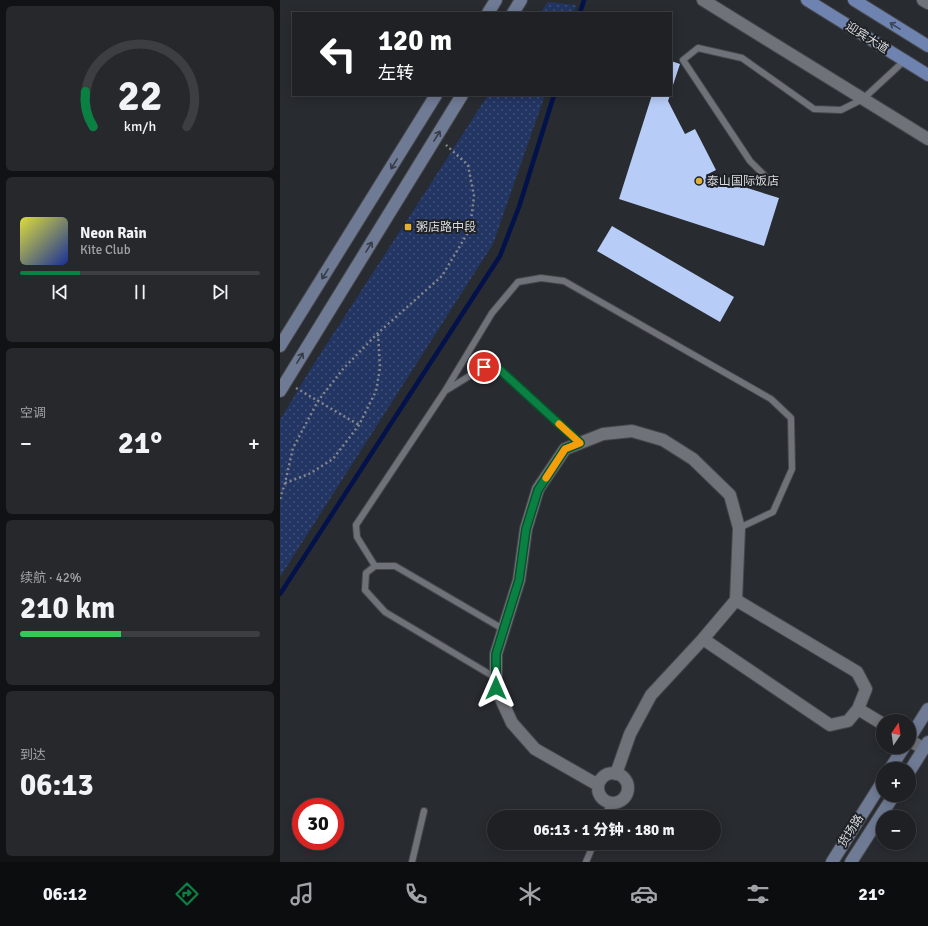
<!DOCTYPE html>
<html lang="zh">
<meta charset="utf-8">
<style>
:root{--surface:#1e2024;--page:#26282c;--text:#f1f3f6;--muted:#a1a3a6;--line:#3c3e41;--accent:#0b8043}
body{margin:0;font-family:Signika,"Noto Sans SC",sans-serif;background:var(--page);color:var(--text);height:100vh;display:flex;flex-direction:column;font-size:15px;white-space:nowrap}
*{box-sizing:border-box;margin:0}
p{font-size:13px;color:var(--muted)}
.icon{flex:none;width:22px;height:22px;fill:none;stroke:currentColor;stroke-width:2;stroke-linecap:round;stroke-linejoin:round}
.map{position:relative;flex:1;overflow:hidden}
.drawer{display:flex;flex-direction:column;gap:6px;padding:6px;background:#101214;width:280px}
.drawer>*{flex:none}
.banner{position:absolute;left:12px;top:12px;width:380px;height:84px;border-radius:0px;box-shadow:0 2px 10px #0003,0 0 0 1px var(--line);background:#202124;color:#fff;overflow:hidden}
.needle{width:26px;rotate:13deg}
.buttons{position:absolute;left:596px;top:714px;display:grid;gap:8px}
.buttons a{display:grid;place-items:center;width:40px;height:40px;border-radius:50%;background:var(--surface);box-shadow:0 2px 10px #0003,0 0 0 1px var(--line);font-size:20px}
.speed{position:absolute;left:12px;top:798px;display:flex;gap:8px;font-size:20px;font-weight:700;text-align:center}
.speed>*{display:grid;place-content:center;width:52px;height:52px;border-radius:50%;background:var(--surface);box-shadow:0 2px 10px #0003,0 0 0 1px var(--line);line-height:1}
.speed .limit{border:6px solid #d22;background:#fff;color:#111}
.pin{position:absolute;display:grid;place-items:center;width:34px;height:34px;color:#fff;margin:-17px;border:2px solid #fff;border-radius:50%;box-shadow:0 1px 4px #0007}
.me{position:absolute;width:44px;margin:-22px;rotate:0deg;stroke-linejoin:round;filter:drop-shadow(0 0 3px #0008)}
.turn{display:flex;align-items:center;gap:14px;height:84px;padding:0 20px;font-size:18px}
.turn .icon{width:52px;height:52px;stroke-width:2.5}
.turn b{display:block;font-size:28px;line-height:34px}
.big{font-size:30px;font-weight:800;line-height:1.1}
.drawer .widget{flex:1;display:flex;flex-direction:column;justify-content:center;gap:6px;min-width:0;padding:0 14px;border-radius:6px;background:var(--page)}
.drawer .dial{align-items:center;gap:0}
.dial svg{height:104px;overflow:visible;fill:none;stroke:var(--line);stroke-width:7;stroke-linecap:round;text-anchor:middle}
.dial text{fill:var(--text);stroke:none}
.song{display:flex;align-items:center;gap:12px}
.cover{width:48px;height:48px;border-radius:6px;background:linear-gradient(135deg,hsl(60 70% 55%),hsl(230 70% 35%))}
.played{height:4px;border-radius:2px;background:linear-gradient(90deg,var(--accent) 25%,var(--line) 25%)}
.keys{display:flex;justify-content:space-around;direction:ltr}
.heat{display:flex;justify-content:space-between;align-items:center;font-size:22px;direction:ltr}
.charge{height:6px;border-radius:3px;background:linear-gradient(90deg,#34c759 42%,var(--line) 0)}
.trip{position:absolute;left:207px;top:810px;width:234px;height:40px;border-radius:20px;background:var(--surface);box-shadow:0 2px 10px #0003,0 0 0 1px var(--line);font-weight:800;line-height:40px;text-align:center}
.dock{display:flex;height:64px;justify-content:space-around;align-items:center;background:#0c0d0e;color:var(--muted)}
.dock .icon{width:28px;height:28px}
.dock .active{color:var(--accent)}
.dock b{font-size:18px;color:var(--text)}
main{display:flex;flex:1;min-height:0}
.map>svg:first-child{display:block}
.park{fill:url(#park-dots)}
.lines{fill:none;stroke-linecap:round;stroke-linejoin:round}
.stream{stroke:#04124c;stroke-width:4.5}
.building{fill:#b7ccf7}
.lane-casing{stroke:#45474b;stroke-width:8}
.street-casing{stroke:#45474b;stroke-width:14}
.secondary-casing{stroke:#45474b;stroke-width:14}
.primary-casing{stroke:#45474b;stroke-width:14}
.path{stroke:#84868a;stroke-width:2.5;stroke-dasharray:2 3;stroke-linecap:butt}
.lane{stroke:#6f7379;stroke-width:6}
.street{stroke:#6f7379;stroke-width:12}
.secondary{stroke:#6f7b94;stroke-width:12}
.primary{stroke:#6e83b0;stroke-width:12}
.oneway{stroke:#3a4356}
.oneway2{stroke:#363c47}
.route-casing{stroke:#07532c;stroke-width:10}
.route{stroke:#0b8043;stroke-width:7}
.slow{stroke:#f59e0b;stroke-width:7}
.poi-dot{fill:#e1af34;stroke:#1e2126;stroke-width:1.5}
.labels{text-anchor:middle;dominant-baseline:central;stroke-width:4;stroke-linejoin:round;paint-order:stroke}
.street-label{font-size:12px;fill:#d9dbde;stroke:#1e2126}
.poi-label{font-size:12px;fill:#d9dbde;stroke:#1e2126;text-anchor:start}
</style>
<main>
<section class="drawer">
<div class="widget dial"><svg viewBox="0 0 100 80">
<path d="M14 69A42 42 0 1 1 86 69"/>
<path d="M14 69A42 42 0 0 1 8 42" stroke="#0b8043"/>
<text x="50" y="56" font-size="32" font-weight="700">22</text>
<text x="50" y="72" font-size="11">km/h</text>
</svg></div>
<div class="widget">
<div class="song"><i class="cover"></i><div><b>Neon Rain</b><p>Kite Club</p></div></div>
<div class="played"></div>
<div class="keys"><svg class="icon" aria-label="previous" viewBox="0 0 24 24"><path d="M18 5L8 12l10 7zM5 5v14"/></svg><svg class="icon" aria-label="pause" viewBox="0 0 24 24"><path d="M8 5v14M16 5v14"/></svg><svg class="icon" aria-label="next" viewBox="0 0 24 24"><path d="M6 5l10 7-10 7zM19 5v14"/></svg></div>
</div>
<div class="widget"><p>空调</p>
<div class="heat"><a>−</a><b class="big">21°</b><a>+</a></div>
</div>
<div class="widget"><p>续航 · 42%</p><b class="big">210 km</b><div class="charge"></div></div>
<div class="widget"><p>到达</p><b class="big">06:13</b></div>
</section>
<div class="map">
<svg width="648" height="862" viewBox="0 0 648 862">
<defs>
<pattern id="park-dots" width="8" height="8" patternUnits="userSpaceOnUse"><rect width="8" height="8" fill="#223563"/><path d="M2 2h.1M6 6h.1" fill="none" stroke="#425279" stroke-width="1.8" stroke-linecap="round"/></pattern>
</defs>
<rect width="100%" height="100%" fill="#282b30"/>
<path class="park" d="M268,2L296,5L294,13H260Z
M208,95H265L213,244L0,577V420L30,370Z"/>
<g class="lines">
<path class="stream" d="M300,13L304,0
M0,594L220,256L239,207L274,95"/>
</g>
<path class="building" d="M391,61L400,64L391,91Z
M372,95H390L388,101L405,134L415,129L436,170L426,175L499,198L484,246L339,199Z
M332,226L454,297L440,322L317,251Z"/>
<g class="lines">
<g class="lane-casing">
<path id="lane" d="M488,179L470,161L403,60L418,48L462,58L534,109L561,110L583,99L624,61
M165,391L212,313L238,282L261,278L284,281L491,399L511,418L512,469L493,512L459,528
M95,566L77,537L76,525L165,391L204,367L220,370L300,443
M216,678L105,612L85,590L86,573L95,566H115L223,629
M325,817L330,803
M132,862L144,811
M306,862L314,843"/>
</g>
<g class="street-casing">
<path id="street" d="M423,0L648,139
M643,0L648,3
M423,639L550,725L568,721L578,709L586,689L577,672L456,600
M578,709L603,724
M629,740L644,749
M318 788a15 15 0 1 1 30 0a15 15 0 1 1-30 0Z
M318,785L255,749L232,723L216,688V654L239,580L246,529L258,489L285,449L323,434L352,431L383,440L413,459L450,495L459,528L456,600L423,639L371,695L350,734L336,774"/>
</g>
<g class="secondary-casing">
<path id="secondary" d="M208,13L216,0
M233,13L241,0
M0,346L156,95
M0,391L182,95
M629,739L648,709
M610,769L624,747
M629,772L648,742
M552,862L603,781
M571,862L614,795"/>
</g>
<g class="primary-casing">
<path id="primary" d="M527,0L648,75
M574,0L648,46"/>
</g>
<path class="path" d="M16,388L79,425
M5,483L29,474L53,459L79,425L96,391L100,368L98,333
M0,499L5,483L13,448L38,401L63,369L98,333L162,276L190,229L194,196L188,165L166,145"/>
<use href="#lane" class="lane"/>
<use href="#street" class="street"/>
<use href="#secondary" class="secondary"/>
<use href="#primary" class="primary"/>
</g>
<defs><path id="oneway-shaft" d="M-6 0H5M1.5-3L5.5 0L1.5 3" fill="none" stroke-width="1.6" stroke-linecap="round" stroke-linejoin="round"/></defs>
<use class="oneway" href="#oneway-shaft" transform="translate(615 26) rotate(-148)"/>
<g class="oneway2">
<use href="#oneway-shaft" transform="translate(157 136) rotate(-58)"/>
<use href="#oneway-shaft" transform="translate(114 164) rotate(122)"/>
<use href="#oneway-shaft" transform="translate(89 247) rotate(-58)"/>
<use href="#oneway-shaft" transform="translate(45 274) rotate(122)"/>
<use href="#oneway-shaft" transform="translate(20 358) rotate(-58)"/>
</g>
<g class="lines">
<g class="route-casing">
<path id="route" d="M204,367L220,370L300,443L285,449L258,490L246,529L239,580L216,654V688"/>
</g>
<use href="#route" class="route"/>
<path class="slow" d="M266,478L285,449L300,443L279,424"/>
</g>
<g class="poi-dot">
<circle cx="419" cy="181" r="4"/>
<rect x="124" y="223" width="8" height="8" rx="2"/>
</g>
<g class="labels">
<g class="street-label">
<text transform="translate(587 38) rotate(32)">迎宾大道</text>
<text transform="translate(571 831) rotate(-58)">货场路</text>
</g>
<g class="poi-label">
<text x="427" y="181">泰山国际饭店</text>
<text x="136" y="227">粥店路中段</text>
</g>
</g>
</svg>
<div class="buttons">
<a><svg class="needle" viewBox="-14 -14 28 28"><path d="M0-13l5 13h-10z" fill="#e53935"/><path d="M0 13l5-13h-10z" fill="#a1a3a6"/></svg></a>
<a>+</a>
<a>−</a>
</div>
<div class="speed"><div class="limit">30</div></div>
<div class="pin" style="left:204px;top:367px;background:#d93025"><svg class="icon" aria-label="arrive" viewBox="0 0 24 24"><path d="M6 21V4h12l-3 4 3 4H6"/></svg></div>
<svg class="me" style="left:216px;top:688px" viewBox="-20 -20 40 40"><path d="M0-17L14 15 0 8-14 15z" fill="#0b8043" stroke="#fff" stroke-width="4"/></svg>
<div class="trip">06:13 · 1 分钟 · 180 m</div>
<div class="banner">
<div class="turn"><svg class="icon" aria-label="left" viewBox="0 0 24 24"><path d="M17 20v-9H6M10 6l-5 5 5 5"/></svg><div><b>120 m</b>左转</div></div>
</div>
</div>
</main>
<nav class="dock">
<b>06:12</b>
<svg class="icon active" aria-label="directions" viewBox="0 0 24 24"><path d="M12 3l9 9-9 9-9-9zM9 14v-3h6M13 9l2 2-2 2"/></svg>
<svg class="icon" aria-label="music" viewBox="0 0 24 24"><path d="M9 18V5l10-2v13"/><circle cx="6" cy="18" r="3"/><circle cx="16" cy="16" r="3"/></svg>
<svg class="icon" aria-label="phone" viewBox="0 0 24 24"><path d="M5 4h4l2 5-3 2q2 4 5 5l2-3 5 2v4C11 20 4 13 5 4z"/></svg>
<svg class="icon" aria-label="climate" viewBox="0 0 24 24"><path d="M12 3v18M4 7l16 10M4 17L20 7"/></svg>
<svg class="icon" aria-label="car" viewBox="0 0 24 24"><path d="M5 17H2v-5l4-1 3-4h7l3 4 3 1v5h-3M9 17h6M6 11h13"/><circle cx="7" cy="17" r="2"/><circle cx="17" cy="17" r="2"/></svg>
<svg class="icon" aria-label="filters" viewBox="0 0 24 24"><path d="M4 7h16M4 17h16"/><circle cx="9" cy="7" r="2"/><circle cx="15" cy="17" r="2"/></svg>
<b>21°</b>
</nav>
